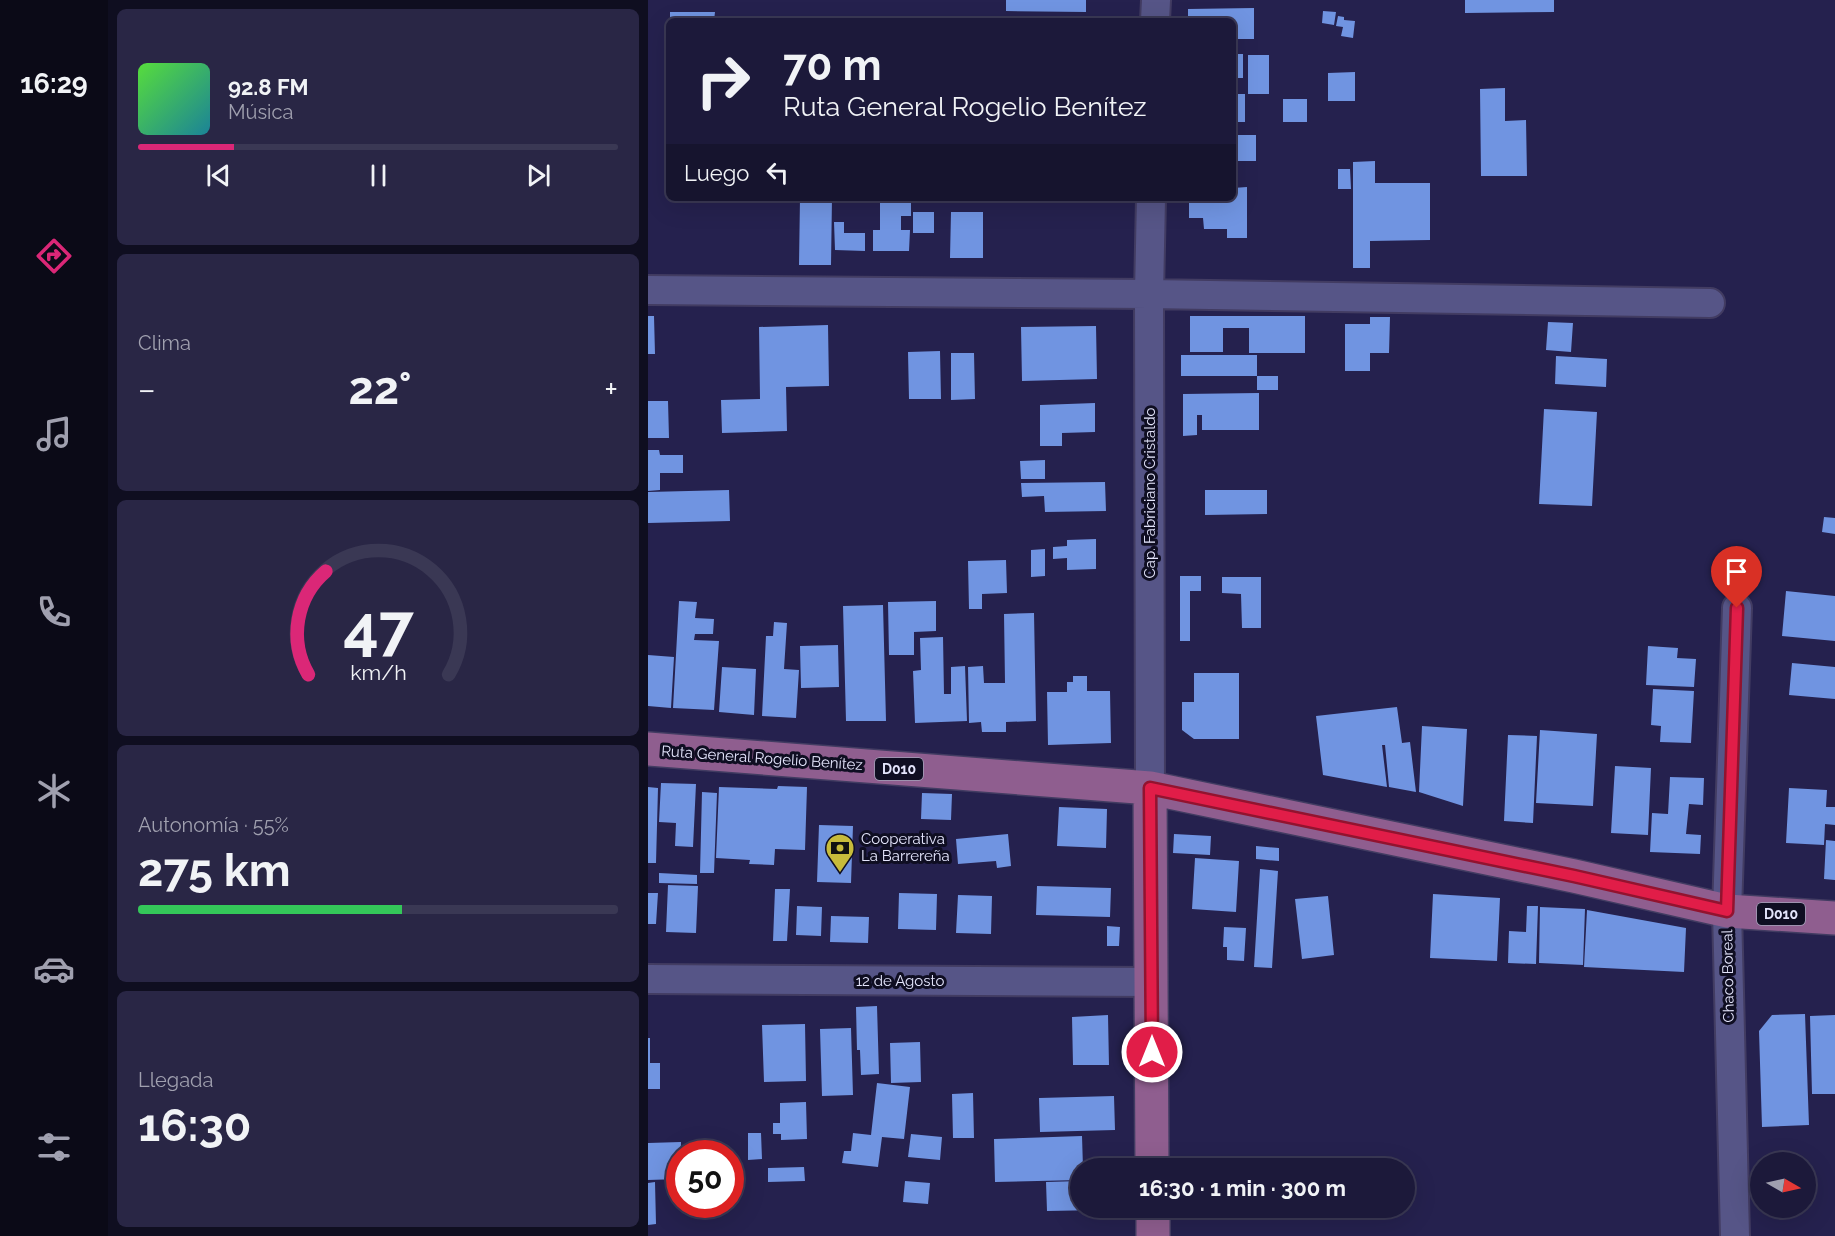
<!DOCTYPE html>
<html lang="es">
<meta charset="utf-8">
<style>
:root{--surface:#1c193a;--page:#292645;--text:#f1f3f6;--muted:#a0a0af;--line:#3a3854;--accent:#db2777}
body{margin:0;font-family:Raleway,sans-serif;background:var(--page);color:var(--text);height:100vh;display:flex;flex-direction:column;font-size:22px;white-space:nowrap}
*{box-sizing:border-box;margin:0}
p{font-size:20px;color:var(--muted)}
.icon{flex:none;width:33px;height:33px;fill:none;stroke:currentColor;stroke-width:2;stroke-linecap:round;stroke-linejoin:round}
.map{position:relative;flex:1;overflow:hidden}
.details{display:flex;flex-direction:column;gap:9px;padding:9px;background:#0f0e20;width:540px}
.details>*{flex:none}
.hud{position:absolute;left:18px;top:18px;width:570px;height:183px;border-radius:9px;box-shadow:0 6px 24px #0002,0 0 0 2px var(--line);background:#1c193a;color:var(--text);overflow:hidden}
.needle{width:39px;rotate:99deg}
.buttons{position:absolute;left:1102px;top:1152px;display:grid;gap:12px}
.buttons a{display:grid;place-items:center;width:66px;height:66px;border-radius:50%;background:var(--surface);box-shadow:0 6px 24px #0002,0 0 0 2px var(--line);font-size:30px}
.speed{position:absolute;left:18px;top:1140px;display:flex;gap:12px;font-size:30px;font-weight:700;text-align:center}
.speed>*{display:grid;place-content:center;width:78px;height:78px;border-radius:50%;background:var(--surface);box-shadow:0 6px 24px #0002,0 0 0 2px var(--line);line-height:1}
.speed .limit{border:9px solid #d22;background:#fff;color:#111}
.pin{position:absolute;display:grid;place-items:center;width:51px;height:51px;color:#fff;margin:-62px -26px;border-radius:50% 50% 50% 0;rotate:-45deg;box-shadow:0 0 6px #0007}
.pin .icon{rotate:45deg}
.me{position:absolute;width:66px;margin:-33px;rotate:0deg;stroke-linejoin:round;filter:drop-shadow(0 0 4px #0008)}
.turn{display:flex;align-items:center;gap:21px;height:126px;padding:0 18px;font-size:27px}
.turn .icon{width:78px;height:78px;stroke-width:2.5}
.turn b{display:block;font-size:42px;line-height:51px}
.then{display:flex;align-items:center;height:57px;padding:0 18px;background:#0003;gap:12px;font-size:22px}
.big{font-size:45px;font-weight:700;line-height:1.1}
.details .tile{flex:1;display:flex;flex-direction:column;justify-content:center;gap:9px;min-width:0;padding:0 21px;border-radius:9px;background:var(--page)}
.details .dial{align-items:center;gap:0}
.dial svg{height:156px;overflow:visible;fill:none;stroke:var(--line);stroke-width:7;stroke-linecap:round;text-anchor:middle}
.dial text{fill:var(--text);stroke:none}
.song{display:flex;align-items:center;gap:18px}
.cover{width:72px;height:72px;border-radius:9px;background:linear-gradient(135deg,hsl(110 70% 55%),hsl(190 70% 35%))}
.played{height:6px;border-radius:3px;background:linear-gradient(90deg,var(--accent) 20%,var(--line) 20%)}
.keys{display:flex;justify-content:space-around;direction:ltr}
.heat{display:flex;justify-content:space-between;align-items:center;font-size:33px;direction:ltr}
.charge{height:9px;border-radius:4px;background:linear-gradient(90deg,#34c759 55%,var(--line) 0)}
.trip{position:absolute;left:422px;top:1158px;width:345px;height:60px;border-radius:30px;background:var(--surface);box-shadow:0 6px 24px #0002,0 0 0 2px var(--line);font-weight:700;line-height:60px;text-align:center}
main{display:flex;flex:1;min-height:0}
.menu{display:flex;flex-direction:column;width:108px;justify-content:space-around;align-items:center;background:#0b0a17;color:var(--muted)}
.menu .icon{width:42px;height:42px}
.menu .active{color:var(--accent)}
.menu b{font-size:27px;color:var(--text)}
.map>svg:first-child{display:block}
.building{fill:#7094e1}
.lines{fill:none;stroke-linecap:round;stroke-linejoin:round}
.minor-casing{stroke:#423c62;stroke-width:32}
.major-casing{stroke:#423c62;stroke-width:36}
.minor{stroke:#565587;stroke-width:28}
.major{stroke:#8f5e8f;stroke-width:33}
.route-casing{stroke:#92132f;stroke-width:15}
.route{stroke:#e11d48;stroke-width:10}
.labels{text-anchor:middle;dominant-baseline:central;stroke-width:6;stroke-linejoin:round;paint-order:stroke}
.shield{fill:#0f0e22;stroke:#a4a4bb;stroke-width:1.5}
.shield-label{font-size:14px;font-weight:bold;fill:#e4e5fc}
.street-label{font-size:15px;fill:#e4e5fc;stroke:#0f0e22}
.poi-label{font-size:15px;fill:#e4e5fc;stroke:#0f0e22;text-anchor:start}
</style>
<main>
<nav class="menu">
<b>16:29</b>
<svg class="icon active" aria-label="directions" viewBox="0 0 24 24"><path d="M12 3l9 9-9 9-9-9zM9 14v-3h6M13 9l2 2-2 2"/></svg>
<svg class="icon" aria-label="music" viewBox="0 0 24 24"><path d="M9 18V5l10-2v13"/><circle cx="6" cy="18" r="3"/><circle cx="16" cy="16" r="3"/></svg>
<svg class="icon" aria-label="phone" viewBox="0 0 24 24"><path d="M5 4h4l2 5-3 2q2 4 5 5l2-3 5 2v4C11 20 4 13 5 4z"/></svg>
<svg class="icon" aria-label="climate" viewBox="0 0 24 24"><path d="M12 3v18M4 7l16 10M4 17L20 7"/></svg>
<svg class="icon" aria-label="car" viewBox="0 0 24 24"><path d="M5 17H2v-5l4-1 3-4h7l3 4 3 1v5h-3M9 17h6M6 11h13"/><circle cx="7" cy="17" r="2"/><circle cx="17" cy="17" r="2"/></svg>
<svg class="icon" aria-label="filters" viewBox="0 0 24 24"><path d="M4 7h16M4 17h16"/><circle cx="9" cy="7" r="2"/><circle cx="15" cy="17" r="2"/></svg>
</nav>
<section class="details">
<div class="tile">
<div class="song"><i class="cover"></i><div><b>92.8 FM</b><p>Música</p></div></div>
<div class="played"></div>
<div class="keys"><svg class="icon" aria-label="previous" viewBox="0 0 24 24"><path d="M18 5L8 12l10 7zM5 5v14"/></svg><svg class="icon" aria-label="pause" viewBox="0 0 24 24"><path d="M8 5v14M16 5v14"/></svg><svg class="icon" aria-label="next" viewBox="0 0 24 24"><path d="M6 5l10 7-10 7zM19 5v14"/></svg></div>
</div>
<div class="tile"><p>Clima</p>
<div class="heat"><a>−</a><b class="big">22°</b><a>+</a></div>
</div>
<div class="tile dial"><svg viewBox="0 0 100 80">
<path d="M14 69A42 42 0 1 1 86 69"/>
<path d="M14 69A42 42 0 0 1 23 16" stroke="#db2777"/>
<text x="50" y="56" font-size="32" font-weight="700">47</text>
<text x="50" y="72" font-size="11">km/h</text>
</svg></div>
<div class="tile"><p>Autonomía · 55%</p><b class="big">275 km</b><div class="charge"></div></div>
<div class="tile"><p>Llegada</p><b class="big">16:30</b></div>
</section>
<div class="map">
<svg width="1187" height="1236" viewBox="0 0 1187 1236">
<rect width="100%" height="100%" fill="#25214e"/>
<path class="building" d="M358,0H438V12L358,11Z
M817,0H906V12L817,13Z
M606,8V39H585V21H540V9Z
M675,11L688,12L686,25L674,23Z
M22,12H67L66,21H22Z
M690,16L696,17V20L707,21L705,38L693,36L695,27L688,26Z
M585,54H595V78H585Z
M600,55H621V94H600Z
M707,72V101H680V73Z
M857,88V121L878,120L879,176H833L832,89Z
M585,94H597V122H585Z
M635,99H659V122H635Z
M585,135H608V161H585Z
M727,161V183H782V240L722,241V268H705V162Z
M690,169H702L703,189H690Z
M599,187V238H579V229H556L555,218H541V198H585V188Z
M152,198H184L183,265H151Z
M232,198H263V216H253V230H262L261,251H225V230H232Z
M265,212H286V233H265Z
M303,212H335V258H302Z
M186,222H196V233H217V251L187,250Z
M0,316H6L7,354H0Z
M542,316H657V353H601V328H575V352H542Z
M722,317H742L741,353H722V371H697V324H722Z
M900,322L925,323L923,352L898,350Z
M180,325L181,386L138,387L139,431L74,433L73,400L112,399L111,327Z
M448,326L449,379L374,381L373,327Z
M292,351L293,399H261L260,352Z
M303,353H326L327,399L303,400Z
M533,355H609V376H533Z
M908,356L959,359L958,387L907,384Z
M609,376H630V390H609Z
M611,393V430H554V415H549V435L535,436V394Z
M0,401H20L21,438H0Z
M447,403V432L414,433V446H392V405Z
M896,409L949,412L944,506L891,504Z
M0,450H11L12,455H35V473H12V490L0,491Z
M397,460V479H373L372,461Z
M457,482L458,511L397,512L396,496L374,497L373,483Z
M81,490L82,521L0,523V492Z
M557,490H619V514L557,515Z
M1176,517L1187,518V534L1174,532Z
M448,539V569L419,570V558L405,559V547L419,546V540Z
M397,549V576L383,577V550Z
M358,560L359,593L334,594V609H321L320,561Z
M532,576H553V591H542V641H532Z
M574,577H613V628H594L593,594L574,593Z
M1138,591L1187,596V641L1134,636Z
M31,601L49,602L47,618L66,619L65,634H47L46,640L71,641L66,710L25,708Z
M288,601V631L266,632V655H241L240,602Z
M235,605L238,721H198L195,606Z
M386,613L388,721L358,722V732H334L333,722L321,723L320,667L335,666L336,683H357L356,614Z
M126,622L139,623L136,669L151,670L148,718L114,716L118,636H125Z
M295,637L296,694H303V667L317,666L319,721L267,723L265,671L273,670L272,638Z
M190,645L191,687L153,688L152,646Z
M1000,646L1030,648L1029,658L1048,659L1046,687L998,685Z
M0,655L26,657L23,708L0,706Z
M1144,663L1187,667V699L1141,695Z
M74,667L108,669L106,715L71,712Z
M546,673H591V739H546L534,730V702H546Z
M425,676H439V691H462L463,743L400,745L399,692H419V682H425Z
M1005,689L1046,691L1043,743L1012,742L1013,726L1003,725Z
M749,707L754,743L762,742L768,792L741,787L737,745H734L739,787L675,775L668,716Z
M774,726L819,729L815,806L771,792Z
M892,730L949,734L945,806L888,803Z
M860,735L889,736L885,823L856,821Z
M967,766L1003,768L1000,835L963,833Z
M1022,777L1056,778L1055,805L1041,804L1038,834L1053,835L1052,854L1002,852L1004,813L1020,814Z
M13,783L48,784L45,847L27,846L28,823L11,822Z
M130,786L159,787L157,850L127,849L126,865L101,864L102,860L68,858L71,787L129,789Z
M0,787L10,788L8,863H0Z
M1141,788L1179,790L1178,807H1187V825L1177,824L1176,845L1138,843Z
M54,792L69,793L66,873H52Z
M274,793L304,794L303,820L273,819Z
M411,807L459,809L458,848L409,846Z
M171,825L205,826L203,883L169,882Z
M360,834L363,866L349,868L348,861L310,864L308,839Z
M526,834L563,836L562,855L525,853Z
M1178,840L1187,841V880L1176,879Z
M608,846L631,848V861L608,859Z
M547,858L591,861L588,912L544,909Z
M612,869L630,871L624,968L606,967Z
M11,873L49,875V884L11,883Z
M20,885L50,886L48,933L18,932Z
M389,886L463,888L462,917L388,915Z
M127,889H142L139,941H125Z
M0,893H10L8,924H0Z
M251,893L289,894L288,930L250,929Z
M785,894L852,898L849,961L782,958Z
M310,895L344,896L343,934L308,933Z
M680,896L686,955L654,959L647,899Z
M149,906L174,907L173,936L148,935Z
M879,906H890L888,964L860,963L861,931L878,932Z
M892,907L937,909L935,965L891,963Z
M939,910L1038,928L1036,972L936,967Z
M183,916L221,917L220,943L182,942Z
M459,926L472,927L471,946H459Z
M576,927L598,928L596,961L579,960V947H575Z
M229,1006L231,1074L213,1075L212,1050H209L208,1007Z
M1157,1014L1161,1125L1114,1127L1111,1031L1124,1015Z
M460,1015L461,1065H425L424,1017Z
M1187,1015V1094H1164L1162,1016Z
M157,1024L158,1081L116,1082L114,1025Z
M203,1028L205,1095L174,1096L172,1029Z
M0,1038H2V1063H12V1089H0Z
M272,1042L273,1082L243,1083L242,1043Z
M229,1083L262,1087L256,1139L234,1137L230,1167L194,1163L196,1151H203L205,1133L223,1135Z
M325,1093L326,1138H305L304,1094Z
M466,1096L467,1130L392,1132L391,1098Z
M158,1102L159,1139L133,1140V1134H125V1123H132V1103Z
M100,1133H113L114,1159L100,1160Z
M263,1134L294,1137L292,1160L260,1157Z
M434,1136L435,1168H432V1180L347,1182L346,1139Z
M33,1142L32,1179L0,1180V1143Z
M156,1167L157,1181L120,1182V1168Z
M257,1181L282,1183L280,1204L255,1202Z
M432,1181V1208H452V1210L399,1211L398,1182Z
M7,1182L8,1224L0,1225V1183Z"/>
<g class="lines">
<g class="minor-casing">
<path id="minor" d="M507,21L508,0
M0,290L501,294L1062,303
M502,788L501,294L503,198
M0,979L503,982
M1087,1236L1079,911L1089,608"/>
</g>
<g class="major-casing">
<path id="major" d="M0,749L502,788L926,876L1079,911L1187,918
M502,788L504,1168
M505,1208V1236"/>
</g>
<use href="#minor" class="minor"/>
<use href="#major" class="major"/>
</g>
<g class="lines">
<g class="route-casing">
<path id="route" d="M504,1052L502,788L926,876L1079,911L1089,608"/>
</g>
<use href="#route" class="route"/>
</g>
<defs>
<g id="bank-pin" transform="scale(1.5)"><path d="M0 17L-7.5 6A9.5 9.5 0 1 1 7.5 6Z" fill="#c7bb3b" stroke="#0f0e22"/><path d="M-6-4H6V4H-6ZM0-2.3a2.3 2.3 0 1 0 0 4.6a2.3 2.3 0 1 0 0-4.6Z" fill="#111"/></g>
</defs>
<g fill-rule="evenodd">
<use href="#bank-pin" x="192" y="848"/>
</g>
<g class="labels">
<g class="shield">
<rect x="227" y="758" width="48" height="22" rx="4.5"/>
<rect x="1109" y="903" width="48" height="22" rx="4.5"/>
</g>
<g class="shield-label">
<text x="251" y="769">D010</text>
<text x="1133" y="914">D010</text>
</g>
<g class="street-label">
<text transform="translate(502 493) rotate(-90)">Cap. Fabriciano Cristaldo</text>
<text transform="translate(114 758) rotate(4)">Ruta General Rogelio Benítez</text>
<text transform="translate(1080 976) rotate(-91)">Chaco Boreal</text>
<text x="252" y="981">12 de Agosto</text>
</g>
<g class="poi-label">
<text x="213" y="839">Cooperativa<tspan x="213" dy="17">La Barrereña</tspan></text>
</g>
</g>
</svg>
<div class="buttons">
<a><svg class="needle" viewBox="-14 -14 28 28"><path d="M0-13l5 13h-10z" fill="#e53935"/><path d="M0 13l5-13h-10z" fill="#a0a0af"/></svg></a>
</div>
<div class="speed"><div class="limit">50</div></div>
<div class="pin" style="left:1089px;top:608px;background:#d93025"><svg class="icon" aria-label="arrive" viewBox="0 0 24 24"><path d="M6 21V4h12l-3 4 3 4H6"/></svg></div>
<svg class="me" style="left:504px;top:1052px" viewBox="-20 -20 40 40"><circle r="17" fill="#e11d48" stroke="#fff" stroke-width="3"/><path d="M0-11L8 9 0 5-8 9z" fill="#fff"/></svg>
<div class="trip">16:30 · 1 min · 300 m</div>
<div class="hud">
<div class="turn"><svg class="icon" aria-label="right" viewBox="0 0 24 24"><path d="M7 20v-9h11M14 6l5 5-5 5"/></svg><div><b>70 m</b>Ruta General Rogelio Benítez</div></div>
<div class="then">Luego<svg class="icon" aria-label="left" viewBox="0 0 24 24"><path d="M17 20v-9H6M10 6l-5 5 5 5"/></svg></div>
</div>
</div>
</main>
